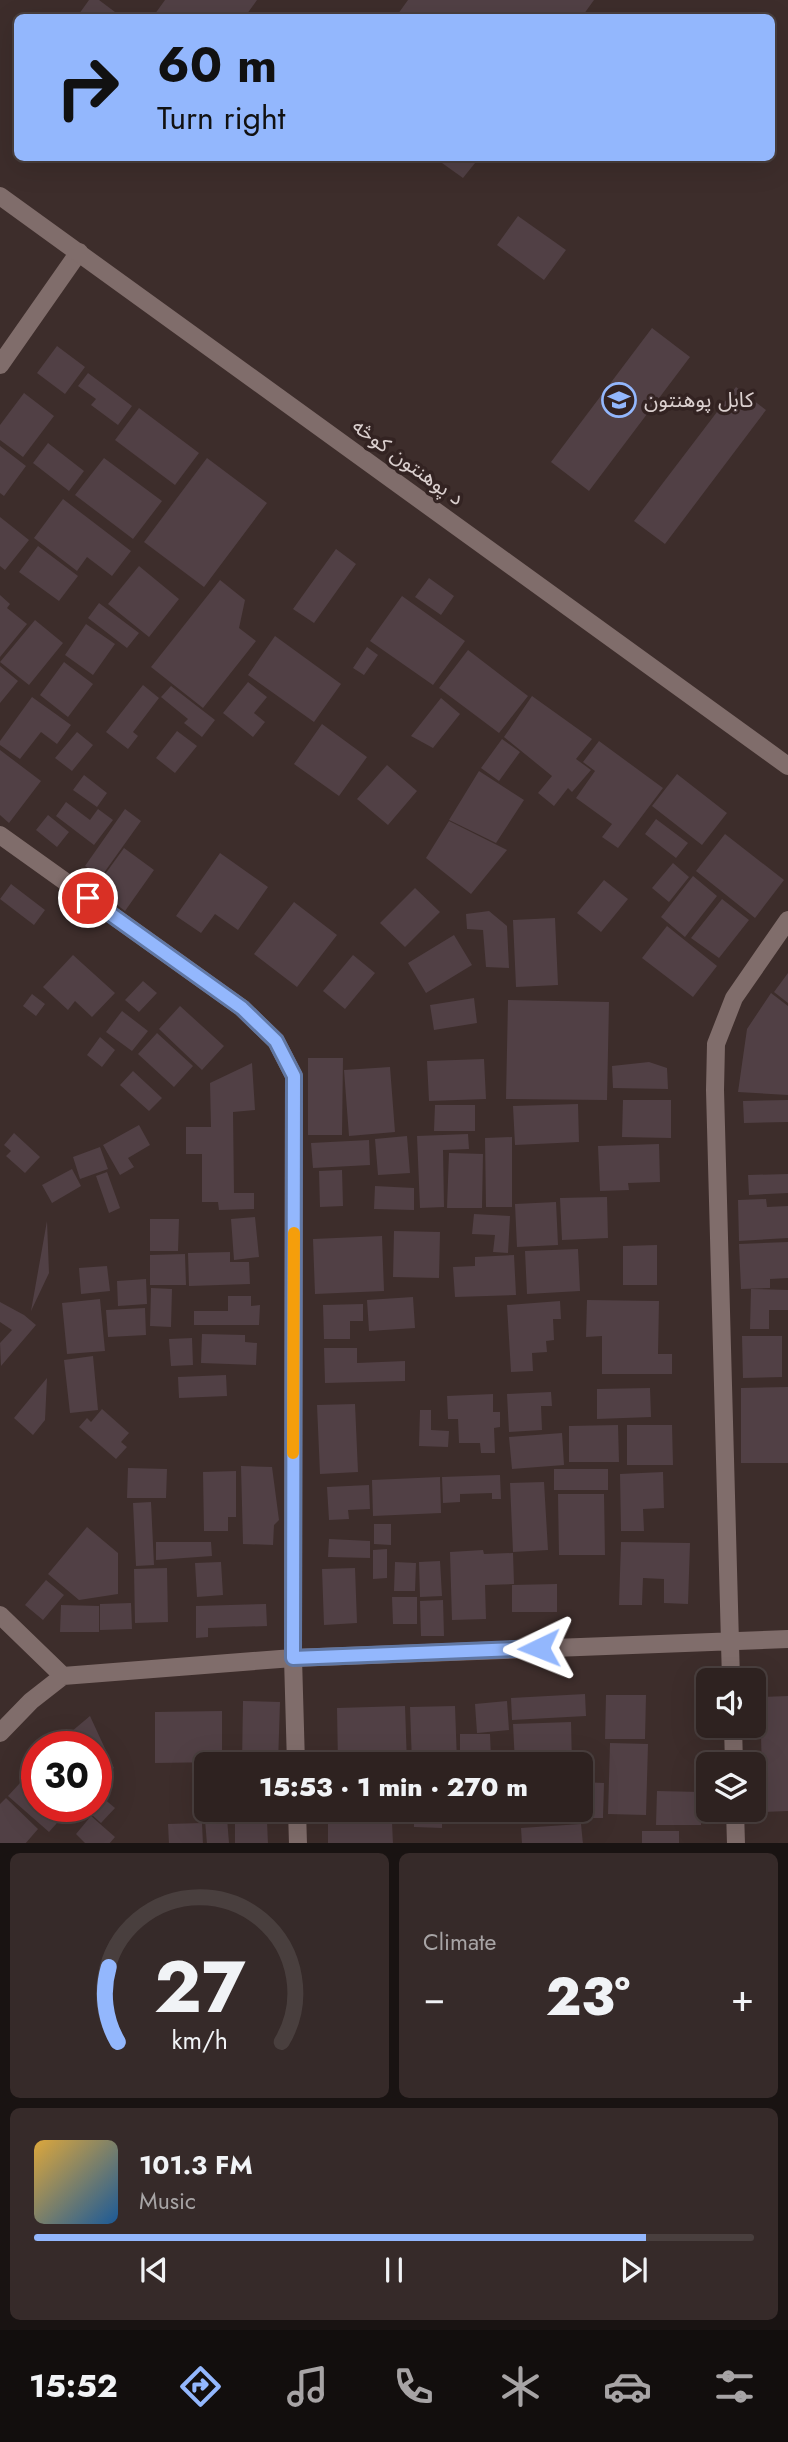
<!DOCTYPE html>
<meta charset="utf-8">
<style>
:root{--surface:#2e2220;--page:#362a29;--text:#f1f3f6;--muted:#a7a4a5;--line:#493f3e;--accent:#93b7fd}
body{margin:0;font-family:Jost,"Noto Sans Arabic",sans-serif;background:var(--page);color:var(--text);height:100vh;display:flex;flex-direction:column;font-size:26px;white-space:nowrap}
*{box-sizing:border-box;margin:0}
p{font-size:23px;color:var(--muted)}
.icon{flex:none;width:38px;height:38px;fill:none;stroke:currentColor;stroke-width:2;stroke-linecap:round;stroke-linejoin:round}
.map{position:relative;height:1843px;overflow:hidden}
.details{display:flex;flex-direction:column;gap:10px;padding:10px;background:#191312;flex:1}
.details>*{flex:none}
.top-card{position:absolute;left:14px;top:14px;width:761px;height:147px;border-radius:10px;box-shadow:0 7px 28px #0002,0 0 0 2px var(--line);background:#93b7fd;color:#111;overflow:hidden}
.tools{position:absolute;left:696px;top:1668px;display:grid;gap:14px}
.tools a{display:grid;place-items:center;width:70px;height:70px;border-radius:10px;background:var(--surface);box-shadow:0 7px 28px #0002,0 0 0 2px var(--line);font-size:35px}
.speed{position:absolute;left:21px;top:1731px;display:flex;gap:14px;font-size:35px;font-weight:700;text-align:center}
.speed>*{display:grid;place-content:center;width:91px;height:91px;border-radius:50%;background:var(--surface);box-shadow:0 7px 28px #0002,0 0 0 2px var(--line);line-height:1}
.speed .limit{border:10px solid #d22;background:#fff;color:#111}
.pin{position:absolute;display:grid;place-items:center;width:60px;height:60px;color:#fff;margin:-30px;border:4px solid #fff;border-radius:50%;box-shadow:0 2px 7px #0007}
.me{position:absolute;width:77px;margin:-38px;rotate:268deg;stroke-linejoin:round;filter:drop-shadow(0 0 5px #0008)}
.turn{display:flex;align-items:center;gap:24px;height:147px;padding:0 28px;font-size:32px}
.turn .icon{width:91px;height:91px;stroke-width:2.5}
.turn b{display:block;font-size:49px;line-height:60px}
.big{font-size:52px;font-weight:800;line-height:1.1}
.details .tile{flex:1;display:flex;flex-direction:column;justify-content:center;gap:10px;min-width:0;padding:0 24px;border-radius:10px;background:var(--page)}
.details .dial{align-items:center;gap:0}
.dial svg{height:182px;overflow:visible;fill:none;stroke:var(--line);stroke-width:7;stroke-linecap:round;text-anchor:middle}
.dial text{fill:var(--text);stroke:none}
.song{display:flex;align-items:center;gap:21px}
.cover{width:84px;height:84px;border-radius:10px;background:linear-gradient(135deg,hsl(40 70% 55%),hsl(210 70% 35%))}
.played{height:7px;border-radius:4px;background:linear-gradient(90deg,var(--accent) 85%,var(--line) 85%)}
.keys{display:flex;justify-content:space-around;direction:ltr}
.heat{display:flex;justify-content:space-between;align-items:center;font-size:38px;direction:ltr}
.details .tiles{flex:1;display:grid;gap:10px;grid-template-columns:1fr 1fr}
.tile:last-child{grid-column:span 2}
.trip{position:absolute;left:194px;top:1752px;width:399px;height:70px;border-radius:10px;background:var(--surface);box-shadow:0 7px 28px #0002,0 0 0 2px var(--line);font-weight:800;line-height:70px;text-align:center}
.tab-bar{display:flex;height:112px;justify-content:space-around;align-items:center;background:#120e0d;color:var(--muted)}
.tab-bar .icon{width:49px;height:49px}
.tab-bar .current{color:var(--accent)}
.tab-bar b{font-size:32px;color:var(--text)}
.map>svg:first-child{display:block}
.building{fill:#514045}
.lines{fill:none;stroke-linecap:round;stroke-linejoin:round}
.minor{stroke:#806d6b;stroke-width:18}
.tertiary{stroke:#806d6b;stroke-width:18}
.route-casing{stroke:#6077a4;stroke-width:18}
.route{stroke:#93b7fd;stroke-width:12}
.slow{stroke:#f59e0b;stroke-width:12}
.labels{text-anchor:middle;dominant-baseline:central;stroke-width:7;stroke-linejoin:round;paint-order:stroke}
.poi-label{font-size:21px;fill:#dbd0cf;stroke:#332322;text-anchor:start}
.street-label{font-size:21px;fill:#dbd0cf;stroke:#332322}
</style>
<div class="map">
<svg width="788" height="1844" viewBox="0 0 788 1844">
<rect width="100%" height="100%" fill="#3d2d2b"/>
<path class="building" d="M89,0H99L123,18H84L79,14Z
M165,0H257L244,18H152Z
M408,0H594L581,18H395Z
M435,158H479L463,178Z
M518,216L566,250L544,280L497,245Z
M652,328L690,357L589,491L551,462Z
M57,346L85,367L65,394L37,373Z
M88,373L132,406L118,425L91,405L96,399L78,386Z
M736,387L766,410L665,544L634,521Z
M24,393L54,416L23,457L0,440V425Z
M139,408L199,453L175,485L115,440Z
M48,443L84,471L69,491L33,463Z
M0,446L26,466L4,496L0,493Z
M104,458L162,501L133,539L75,495Z
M207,458L267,503L204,587L144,542Z
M63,499L131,551L112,576L87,557L77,571L34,538Z
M0,517L29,540L5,570L0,566Z
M38,546L78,576L59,601L19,572Z
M336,549L356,564L314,623L293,609Z
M139,566L179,599L149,637L108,604Z
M429,578L454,596L441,615L415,597Z
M220,580L245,600L239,628L256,641L203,708L151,667Z
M0,595L10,604L7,608L27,624L0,657Z
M402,596L465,641L433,685L370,641Z
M99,603L139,633L127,648L88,618Z
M35,620L63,643L29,685L0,662Z
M86,624L115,644L93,675L65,655Z
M275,636L341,684L314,722L248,675Z
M367,647L378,655L364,675L353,668Z
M468,650L528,696L499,733L439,688Z
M64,662L93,684L68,717L40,695Z
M0,666L18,681L0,703Z
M248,682L267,697L254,713L265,722L253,737L223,713Z
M143,685L159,698L133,732L138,736L128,749L106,732Z
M171,686L215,720L202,737L184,723L188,719L161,697Z
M532,696L592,739L576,759L591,770L572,792L568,788L554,806L538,793L552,776L504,737Z
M32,697L71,725L57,744L41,732L20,759L0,745V741Z
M441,698L460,714L433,748L411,736Z
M322,724L367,757L339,796L294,764Z
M177,731L197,746L175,773L156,758Z
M77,732L93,745L72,771L55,758Z
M502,739L520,752L499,781L481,768Z
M599,741L663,788L618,848L602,837L612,824L576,798L595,771L583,762Z
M0,750L41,781L9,823L0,815Z
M387,765L417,791L388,825L357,799Z
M479,771L524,800L496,843L449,820Z
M677,774L727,813L702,845L652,806Z
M84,775L107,793L97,807L73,790Z
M66,802L90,820L98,809L113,820L94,845L56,816Z
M125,809L141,821L101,877L85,866Z
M48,815L69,832L57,847L36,830Z
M656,819L688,843L676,858L645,834Z
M449,821L507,850L471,894L426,858Z
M725,834L784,880L755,918L696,871Z
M124,848L154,870L125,911L95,888Z
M220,853L268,887L238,930L215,914L201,933L176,916Z
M673,863L689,877L669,902L652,888Z
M693,876L717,896L685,937L661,917Z
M604,880L628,899L601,932L577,913Z
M11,884L45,910L34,925L0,899Z
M415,888L440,912L405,947L380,923Z
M722,899L749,920L719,958L691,938Z
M294,902L337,935L297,987L254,954Z
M489,911L507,926L509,968L486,967L483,930L467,929L466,914Z
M555,918L558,985L516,987L513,920Z
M667,926L717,966L693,997L642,958Z
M454,935L472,965L426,993L408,963Z
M73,955L115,993L92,1017L75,1001L68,1010L43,987Z
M353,955L375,973L345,1009L323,991Z
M788,973V1003L774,992Z
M143,981L157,993L139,1012L125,1000Z
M771,993L788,1006V1095L738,1092L747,1029Z
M32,994L45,1004L36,1016L23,1006Z
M474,998L477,1023L434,1030L430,1005Z
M508,1000L609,1002L607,1100L506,1099Z
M180,1006L224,1046L202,1070L159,1029Z
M122,1011L148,1031L132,1051L106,1032Z
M157,1033L193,1066L174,1087L138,1054Z
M100,1037L115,1050L102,1067L87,1055Z
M308,1058H343L342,1135H308Z
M484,1059L486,1099L429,1101L427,1061Z
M649,1062L667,1068L668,1089L613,1088L612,1066Z
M252,1063L255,1110L233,1112L234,1193H254V1209L219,1210L218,1202H202V1154H186V1127H211L210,1083Z
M390,1067L395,1132L349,1136L344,1070Z
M133,1071L162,1098L149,1111L120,1085Z
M623,1100H671V1138L622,1137Z
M788,1100V1122L744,1123L743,1101Z
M578,1104L579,1142L515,1145L513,1106Z
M435,1105H475V1131H434Z
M139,1125L150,1145L128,1158L134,1167L120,1175L103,1145Z
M14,1133L40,1157L25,1173L6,1156L11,1151L4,1145Z
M468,1134L469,1149L443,1150L444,1207L420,1208L417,1136Z
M407,1136L410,1173L378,1175L375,1139Z
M512,1137V1207H486L485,1138Z
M369,1140L370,1165L313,1168L311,1143Z
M659,1144L660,1182L628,1183L629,1190L600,1191L598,1146Z
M100,1147L108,1169L80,1179L73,1157Z
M449,1153L483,1154L482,1208H447Z
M72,1169L81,1186L52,1203L42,1185Z
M342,1170L343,1206L320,1207L319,1171Z
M107,1172L120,1208L109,1213L96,1176Z
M788,1174V1193L749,1195L748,1175Z
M375,1186L414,1188V1210L374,1209Z
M607,1197L608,1238L562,1240L560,1198Z
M766,1199L767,1207L788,1206V1238L739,1241L738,1200Z
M556,1202L558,1245L517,1247L515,1204Z
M474,1214L510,1216L508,1253L493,1252L495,1235L472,1234Z
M255,1217L259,1257L234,1260L231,1219Z
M150,1219H179L178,1251H150Z
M47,1221L49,1273L31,1311Z
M394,1231L440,1232L439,1278L393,1277Z
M382,1236L384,1291L315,1294L313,1239Z
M788,1242V1278L770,1279V1288L741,1289L739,1244Z
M657,1245V1285H623V1246Z
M578,1249L580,1291L527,1294L525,1251Z
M230,1252V1262H249L250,1284L189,1286L188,1253Z
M185,1254L186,1285H150V1255Z
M514,1255L516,1295L455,1297L453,1267L475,1266V1257Z
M107,1266L110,1291L81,1294L79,1268Z
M146,1279L147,1304L118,1306L117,1281Z
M151,1288L172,1289L171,1327L150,1326Z
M751,1289L788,1290V1310H769V1329H750Z
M228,1296H251V1306L260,1305L259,1325H194V1311H228Z
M413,1297L415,1328L369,1331L367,1300Z
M100,1299L105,1351L67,1354L62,1303Z
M587,1300L659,1301L658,1354H672V1374H602V1336L586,1337Z
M560,1301L561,1319H553L554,1340L546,1341L547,1352L532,1353L533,1371L511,1372L507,1305Z
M0,1302L24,1315L36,1325L1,1366L0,1343L12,1330L0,1322Z
M363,1304V1321H350V1339H324L323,1305Z
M145,1308L146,1335L108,1337L106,1310Z
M202,1334L245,1335V1342L257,1343L256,1365L201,1363Z
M742,1336H782V1377L743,1378Z
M192,1338L193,1365L171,1366L169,1339Z
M324,1348H357V1363L405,1361V1381L325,1383Z
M93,1356L98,1410L70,1413L64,1360Z
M226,1375L227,1396L179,1398L178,1377Z
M47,1378L45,1420L33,1435L14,1418Z
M788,1387V1463H741V1388Z
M650,1388L651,1417L597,1419V1389Z
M551,1392L552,1406H541L542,1430L509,1432L507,1394Z
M493,1394V1412H500V1427L494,1428L495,1453H481L480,1443H459L458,1419H448L447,1396Z
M355,1404L358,1472L320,1474L317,1405Z
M102,1409L129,1433L121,1442L127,1447L116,1459L79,1427L87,1418L91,1422Z
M420,1410H431V1430L449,1431L448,1447L419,1446Z
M618,1425L619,1462H569V1426Z
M627,1425H672L673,1465H627Z
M562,1433L564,1465L512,1469L509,1437Z
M241,1466L272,1467L279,1520L274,1525L273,1545L243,1544Z
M128,1468L167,1469L166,1498H127Z
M554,1469H608V1490H554Z
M236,1471V1517H228V1531H204L203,1472Z
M663,1472L664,1508L643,1509L644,1531H621L620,1474Z
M500,1475L501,1499H492V1493L460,1494V1502L443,1503L442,1477Z
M440,1477L441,1513L373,1516L372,1480Z
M544,1482L548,1550L513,1552L510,1483Z
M369,1485L370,1509L348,1510L349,1519L329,1520L327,1487Z
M558,1494H604L605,1555H559Z
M151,1502L154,1565L136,1566L133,1503Z
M374,1524H391V1545L374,1544Z
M87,1527L118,1553V1594L79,1600L48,1574Z
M329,1539L370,1541V1558L328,1557Z
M156,1542H211L212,1556L156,1560Z
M621,1542L690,1543L688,1604L664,1603V1579L643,1578L642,1605H619Z
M387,1549V1578L373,1579V1550Z
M483,1550L484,1554L513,1553L514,1584L485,1585L486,1619L452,1620L450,1552Z
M440,1561L442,1596L420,1597L419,1562Z
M221,1562L223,1595L197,1597L195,1563Z
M395,1562L416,1563L415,1591H394Z
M167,1568L168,1622L135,1623L134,1569Z
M355,1568L357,1623L324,1625L322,1569Z
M46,1580L64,1595L43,1620L25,1605Z
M557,1584V1612H512V1585Z
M392,1597H417V1624H393Z
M443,1600L444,1636H421L420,1601Z
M131,1603L132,1629L100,1630V1604Z
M266,1604L267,1626L208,1628V1637L196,1638V1606Z
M61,1605L99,1606V1632H60Z
M585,1694L586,1716L512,1720L511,1698Z
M606,1695H646L645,1739H605Z
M788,1696V1811L763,1812L760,1697Z
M243,1701L280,1702L278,1764H242Z
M507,1701L509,1730L477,1733L475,1704Z
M405,1706L407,1764H338L337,1708Z
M455,1706L457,1762L412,1763L410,1707Z
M222,1711V1762L155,1763V1712Z
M90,1716L114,1768L96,1782V1746H63L59,1742Z
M571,1722L572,1764H515L513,1724Z
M460,1734H490L491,1758L460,1759Z
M610,1743L648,1744L646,1815L608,1814Z
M32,1770L37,1775V1806H72L49,1832L8,1796Z
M581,1782L604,1783L603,1818H569V1810H581Z
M657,1791L701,1792V1825H656Z
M96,1792L115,1808L101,1823L82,1806H96Z
M6,1798L38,1829L25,1844H0V1804Z
M212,1810H233L234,1816H212Z
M335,1810H410V1813L335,1817Z
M414,1810H442V1828L414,1827Z
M91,1816L115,1837L109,1844H86L76,1834Z
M227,1818L229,1843L207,1844L205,1820Z
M267,1821L268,1844H235V1822Z
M392,1822L393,1844H328V1824Z
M202,1823L203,1844H169L168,1824Z
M581,1824L583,1844H522L521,1828Z
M642,1831H679V1844H642Z"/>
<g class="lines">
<path class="minor" d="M0,365L79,252
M0,835L242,1008L276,1041L294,1076L293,1658L296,1764
M0,1615L63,1676
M731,1680L715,1090L716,1044L734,998L788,920
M733,1726L734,1764
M0,1733L31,1701L63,1676L293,1658L788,1639
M297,1810L298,1844
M735,1810L736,1844"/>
<path class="tertiary" d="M0,196L788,766"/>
</g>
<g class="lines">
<g class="route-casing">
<path id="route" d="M88,898L242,1008L276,1041L294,1076L293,1658L539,1648"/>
</g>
<use href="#route" class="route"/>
<path class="slow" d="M293,1453L294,1233"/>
</g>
<defs>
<g id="university-ring" transform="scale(1.75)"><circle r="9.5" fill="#332322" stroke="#93b7fd" stroke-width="1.5"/><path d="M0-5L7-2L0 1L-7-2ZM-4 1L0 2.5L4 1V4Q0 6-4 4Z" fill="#93b7fd"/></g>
</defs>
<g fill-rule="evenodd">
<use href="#university-ring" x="619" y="400"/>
</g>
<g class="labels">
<g class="poi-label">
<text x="644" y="400">کابل پوهنتون</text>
</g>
<g class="street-label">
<text transform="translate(408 462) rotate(36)">د پوهنتون کوڅه</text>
</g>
</g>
</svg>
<div class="tools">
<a><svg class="icon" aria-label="sound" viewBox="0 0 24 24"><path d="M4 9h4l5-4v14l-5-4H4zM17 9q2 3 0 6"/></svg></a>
<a><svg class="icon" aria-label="layers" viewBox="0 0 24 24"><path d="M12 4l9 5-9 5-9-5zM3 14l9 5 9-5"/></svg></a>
</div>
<div class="speed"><div class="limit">30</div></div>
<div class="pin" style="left:88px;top:898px;background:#d93025"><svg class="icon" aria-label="arrive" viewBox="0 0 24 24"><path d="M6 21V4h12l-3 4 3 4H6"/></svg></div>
<svg class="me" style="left:539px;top:1648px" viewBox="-20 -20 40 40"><path d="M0-17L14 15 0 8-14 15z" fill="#93b7fd" stroke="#fff" stroke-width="4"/></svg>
<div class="trip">15:53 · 1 min · 270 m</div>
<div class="top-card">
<div class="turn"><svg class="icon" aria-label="right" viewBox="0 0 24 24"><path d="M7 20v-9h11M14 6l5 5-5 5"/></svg><div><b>60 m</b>Turn right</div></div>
</div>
</div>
<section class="details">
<div class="tiles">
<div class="tile dial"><svg viewBox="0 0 100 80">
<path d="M14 69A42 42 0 1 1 86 69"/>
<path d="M14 69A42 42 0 0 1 10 36" stroke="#93b7fd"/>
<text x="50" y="56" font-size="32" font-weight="700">27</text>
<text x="50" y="72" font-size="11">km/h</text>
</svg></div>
<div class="tile"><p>Climate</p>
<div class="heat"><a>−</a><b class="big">23°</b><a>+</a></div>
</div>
<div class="tile">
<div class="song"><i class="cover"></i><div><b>101.3 FM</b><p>Music</p></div></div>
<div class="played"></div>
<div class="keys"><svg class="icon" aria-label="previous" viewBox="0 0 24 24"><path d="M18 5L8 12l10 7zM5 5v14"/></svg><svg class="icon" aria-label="pause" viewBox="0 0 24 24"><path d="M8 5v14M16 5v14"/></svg><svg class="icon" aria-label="next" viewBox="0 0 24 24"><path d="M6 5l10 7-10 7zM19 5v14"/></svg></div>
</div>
</div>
</section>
<nav class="tab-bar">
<b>15:52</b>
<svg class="icon current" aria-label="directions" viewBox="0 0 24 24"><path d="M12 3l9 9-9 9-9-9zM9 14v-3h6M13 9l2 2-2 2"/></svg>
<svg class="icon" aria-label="music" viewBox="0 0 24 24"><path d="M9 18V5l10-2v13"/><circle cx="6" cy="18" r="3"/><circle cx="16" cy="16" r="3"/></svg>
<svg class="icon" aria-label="phone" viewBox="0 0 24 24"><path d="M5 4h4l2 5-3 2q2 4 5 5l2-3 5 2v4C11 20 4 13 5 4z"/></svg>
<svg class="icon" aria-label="climate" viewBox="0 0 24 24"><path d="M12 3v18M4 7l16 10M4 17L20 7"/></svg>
<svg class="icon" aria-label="car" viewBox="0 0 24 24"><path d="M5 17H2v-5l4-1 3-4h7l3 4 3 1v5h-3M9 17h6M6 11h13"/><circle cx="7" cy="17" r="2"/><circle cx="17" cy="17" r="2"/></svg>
<svg class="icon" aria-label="filters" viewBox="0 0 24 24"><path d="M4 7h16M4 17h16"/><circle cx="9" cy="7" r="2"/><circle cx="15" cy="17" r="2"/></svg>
</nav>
